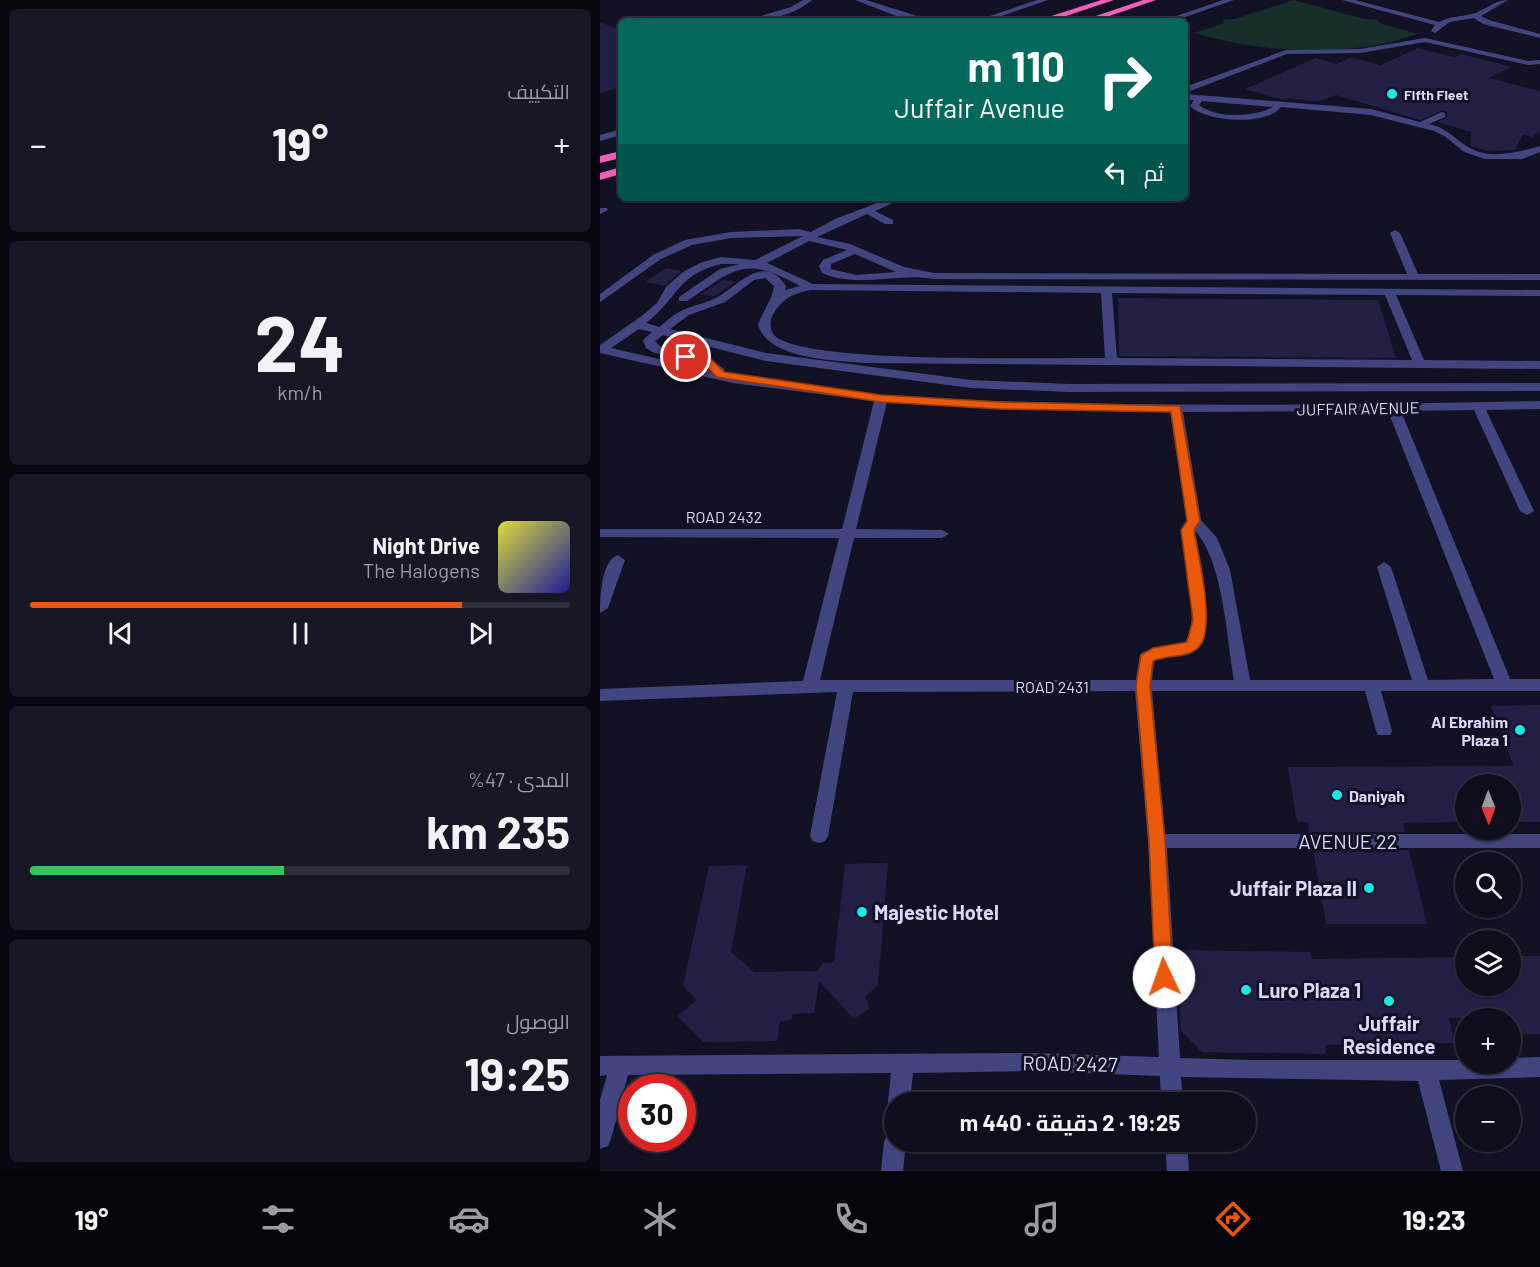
<!DOCTYPE html>
<html lang="ar">
<meta charset="utf-8">
<style>
:root{--surface:#0e0d1b;--page:#171624;--text:#f1f3f6;--muted:#9b9ca3;--line:#2e2d3a;--accent:#ea580c}
body{margin:0;font-family:Barlow,Cairo,sans-serif;background:var(--page);color:var(--text);direction:rtl;height:100vh;display:flex;flex-direction:column;font-size:22px;white-space:nowrap}
*{box-sizing:border-box;margin:0}
p{font-size:20px;color:var(--muted)}
.icon{flex:none;width:33px;height:33px;fill:none;stroke:currentColor;stroke-width:2;stroke-linecap:round;stroke-linejoin:round}
.map{position:relative;flex:1;overflow:hidden;direction:ltr}
.panel{display:flex;flex-direction:column;gap:9px;padding:9px;background:#08070f;width:600px}
.panel>*{flex:none}
.banner{position:absolute;left:18px;top:18px;width:570px;height:183px;border-radius:9px;box-shadow:0 2px 4px #0004,0 0 0 2px var(--line);direction:rtl;background:#00695c;color:#fff;overflow:hidden}
.needle{width:39px;rotate:179deg}
.buttons{position:absolute;left:855px;top:774px;display:grid;gap:12px}
.buttons a{display:grid;place-items:center;width:66px;height:66px;border-radius:50%;background:var(--surface);box-shadow:0 2px 4px #0004,0 0 0 2px var(--line);font-size:30px}
.speed{position:absolute;left:18px;top:1074px;display:flex;gap:12px;font-size:30px;font-weight:700;text-align:center}
.speed>*{display:grid;place-content:center;width:78px;height:78px;border-radius:50%;background:var(--surface);box-shadow:0 2px 4px #0004,0 0 0 2px var(--line);line-height:1}
.speed .limit{border:9px solid #d22;background:#fff;color:#111}
.pin{position:absolute;display:grid;place-items:center;width:51px;height:51px;color:#fff;margin:-26px;border:3px solid #fff;border-radius:50%;box-shadow:0 2px 6px #0007}
.me{position:absolute;width:66px;margin:-33px;rotate:357deg;stroke-linejoin:round;filter:drop-shadow(0 0 4px #0008)}
.turn{display:flex;align-items:center;gap:21px;height:126px;padding:0 24px;font-size:27px}
.turn .icon{width:78px;height:78px;stroke-width:2.5}
.turn b{display:block;font-size:42px;line-height:51px}
.then{display:flex;align-items:center;height:57px;padding:0 24px;background:#0003;gap:12px;font-size:22px}
.big{font-size:45px;font-weight:700;line-height:1.1}
.panel .tile{flex:1;display:flex;flex-direction:column;justify-content:center;gap:9px;min-width:0;padding:0 21px;border-radius:9px;background:var(--page)}
.panel .dial{align-items:center;gap:0}
.dial b{font-size:78px;line-height:1}
.song{display:flex;align-items:center;gap:18px}
.cover{width:72px;height:72px;border-radius:9px;background:linear-gradient(135deg,hsl(60 70% 55%),hsl(240 70% 35%))}
.played{height:6px;border-radius:3px;background:linear-gradient(90deg,var(--accent) 80%,var(--line) 80%)}
.keys{display:flex;justify-content:space-around;direction:ltr}
.heat{display:flex;justify-content:space-between;align-items:center;font-size:33px;direction:ltr}
.charge{height:9px;border-radius:4px;background:linear-gradient(90deg,#34c759 47%,var(--line) 0)}
.trip{position:absolute;left:284px;top:1092px;width:372px;height:60px;border-radius:30px;background:var(--surface);box-shadow:0 2px 4px #0004,0 0 0 2px var(--line);font-weight:700;line-height:60px;text-align:center;direction:rtl}
.menu{display:flex;height:96px;justify-content:space-around;align-items:center;background:#06050b;color:var(--muted)}
.menu .icon{width:42px;height:42px}
.menu .on{color:var(--accent)}
.menu b{font-size:27px;color:var(--text)}
main{display:flex;flex:1;min-height:0}
.map>svg:first-child{display:block}
.green{fill:#152e2a}
.building{fill:#221f44}
.lines{fill:none;stroke-linecap:round;stroke-linejoin:round}
.minor{fill:#40457f;fill-rule:evenodd}
.highway{fill:#f05eb5;fill-rule:evenodd}
.route{fill:#ea580c;stroke:#983908;stroke-width:1.5}
.poi-dot{fill:#15eae7;stroke:#121124;stroke-width:2}
.labels{text-anchor:middle;dominant-baseline:central;stroke-width:6;stroke-linejoin:round;paint-order:stroke}
.far-poi-label{font-size:14px;font-weight:bold;fill:#d8d8fb;stroke:#121124;text-anchor:start}
.street-label{font-size:16px;fill:#d8d8fb;stroke:#121124}
.poi-label{font-size:16px;font-weight:bold;fill:#d8d8fb;stroke:#121124;text-anchor:end}
.near-street-label{font-size:20px;fill:#d8d8fb;stroke:#121124}
.near-poi-label{font-size:20px;font-weight:bold;fill:#d8d8fb;stroke:#121124;text-anchor:start}
</style>
<main>
<div class="map">
<svg width="940" height="1171" viewBox="0 0 940 1171">
<rect width="100%" height="100%" fill="#121124"/>
<path class="green" d="M694,0L764,19H777L779,23L817,34C747,59 664,53 594,33L624,23L623,19H635Z"/>
<path class="building" d="M0,22L21,30V87L0,93Z
M818,48L854,57L861,54L912,67L889,78L940,91V132L932,137L923,134L915,150L887,151L871,146V132L838,122L847,117V112L843,110L820,120L736,95L718,102L690,98L679,99L645,89L716,58L737,64L751,57L781,65Z
M66,268L81,271L64,286L45,282Z
M123,280L135,282L113,297L101,294Z
M518,298L778,300L796,358L519,356Z
M940,705V822H910V784H866V822L803,823L805,832H709L708,822H697L688,767L914,766L891,706Z
M713,850H809L827,924H726Z
M288,863L278,985L265,997L270,1008L254,1019L219,981L214,1013L193,1014L191,1020L180,1021L177,1041L103,1042L77,1016L97,1000L83,986L109,866L147,865L131,952L154,972L218,971L223,963L234,962L245,864Z
M576,950L711,952L712,959L866,957V986H910V956H940V1034H910V1018H849L855,1043L725,1045L726,1054L602,1052L581,1031Z"/>
<g class="lines">
<path class="minor" d="M203,0H212C195,15 167,21 145,21L191,7Z
M255,0H266L333,21L304,19Z
M437,0H448L387,21H375Z
M623,0H634L574,21H562Z
M742,0H755L839,22C850,16 860,17 872,14C885,11 893,0 908,0L881,16L889,20L940,34V38L883,24L874,18L850,22L835,33L831,31L835,25Z
M825,38L928,61L940,60V64L928,65L825,42L760,53L687,54L585,93V87L686,50L760,49Z
M585,94L771,109L820,122L842,112L845,113V117L829,124C849,129 854,139 870,148C891,160 919,152 940,146V152L922,159H885L864,152L846,137L834,131L771,115L681,107C667,126 605,122 590,106L594,100H585ZM602,101L673,107C654,117 617,119 599,105Z
M21,129V135L0,141V135Z
M290,198H304L275,211L293,220V224H285L267,214L217,237L250,244L304,267L334,273L807,274L790,233L795,230L800,233L818,274H940V280L334,279C296,272 260,289 222,273L219,266L223,260L247,250L209,241L167,263L213,284L940,290V296L796,295L824,360L940,361V369L265,363C234,360 169,360 158,325C163,310 172,301 174,286L165,278L154,280L125,302L89,315L70,329L166,353L371,380L469,384L940,383V391L469,392L371,388L166,361L63,335L55,341L60,346L111,359L124,369L125,374C255,399 390,402 523,404C662,406 801,404 940,401V409L886,410L934,511L927,515L920,511L874,410L801,411L910,679H940V691H781L792,731L790,735H778L776,731L765,691H552L565,834H940V848H567L580,1058L652,1060H866V1064H910V1058L940,1057V1077L839,1080L863,1171H841L818,1081L581,1077L583,1102H561L560,1076L431,1071L313,1073L310,1102H294V1110L288,1102L291,1073L28,1075L11,1139L8,1146L0,1149V1100L7,1075L0,1076V1056L431,1053L559,1057L548,841L535,691L253,692L228,836L225,841L219,843L213,841L210,836L237,692L0,701V689L203,681L239,538L0,537V529H242L274,401L133,383L0,353V345L43,315L57,303L66,287L83,272L100,263L121,257L155,260L203,236L131,238L92,245L61,259L0,302V294L53,255L85,240L131,232L199,229L211,232L235,219ZM255,254L296,272L256,275L231,269V264ZM121,264H140L120,269L79,297V301H87C136,268 144,255 200,286L185,290L186,286C164,253 140,284 118,297C107,303 94,305 83,310C74,314 67,321 59,327L46,323C78,299 76,275 121,264ZM211,290L501,293L505,358C453,357 201,365 174,335C167,326 172,313 179,306C187,296 199,292 211,290ZM512,293L785,295L812,360L517,358ZM39,329L52,332L43,340L46,348L52,352L103,365L111,371L11,348ZM287,402L409,409L570,412L587,521L581,530C584,558 601,619 585,642C572,650 555,645 540,654L536,680H220L254,538H342L349,534L342,530L256,529ZM788,411L894,679L828,680L791,567L784,562L777,567L812,680H650L630,570L617,538L601,520L583,412ZM595,531C623,560 627,639 634,680H552L554,660L591,653C621,636 599,559 595,531Z
M0,208H7L8,210L0,214Z
M18,555L25,560L8,608L0,613C0,599 1,560 18,555Z
M294,1132V1142H306L303,1171H281L284,1142L287,1135Z
M565,1142H587L589,1171H567Z"/>
<path class="highway" d="M501,0H514L451,21H436Z
M543,0H556L495,21H481Z
M21,151V158L0,163V156Z
M21,167V174L0,180V173Z"/>
</g>
<path class="route" d="M86,353L111,359L124,372L281,395L400,402L580,406L600,521L594,530C598,555 617,631 598,648C586,659 567,654 553,661L550,686L565,841L573,977L570,982L564,985L557,982L555,977L549,841L536,686L541,655L553,648L587,642L593,620L581,530L587,521L571,412L400,409L281,402L117,377L103,364L82,359V354Z"/>
<g class="poi-dot">
<circle cx="792" cy="94" r="6"/>
<circle cx="920" cy="730" r="6"/>
<circle cx="737" cy="795" r="6"/>
<circle cx="769" cy="888" r="6"/>
<circle cx="262" cy="912" r="6"/>
<circle cx="646" cy="990" r="6"/>
<circle cx="789" cy="1001" r="6"/>
</g>
<g class="labels">
<g class="far-poi-label">
<text x="804" y="94">Fifth Fleet</text>
</g>
<g class="street-label">
<text transform="translate(758 408) rotate(-1)">JUFFAIR AVENUE</text>
<text x="124" y="516">ROAD 2432</text>
<text x="452" y="686">ROAD 2431</text>
</g>
<g class="poi-label">
<text x="908" y="721">Al Ebrahim<tspan x="908" dy="18">Plaza 1</tspan></text>
<text x="749" y="795" text-anchor="start">Daniyah</text>
</g>
<g class="near-street-label">
<text x="748" y="841">AVENUE 22</text>
<text transform="translate(470 1063) rotate(1)">ROAD 2427</text>
</g>
<g class="near-poi-label">
<text x="757" y="888" text-anchor="end">Juffair Plaza II</text>
<text x="274" y="912">Majestic Hotel</text>
<text x="658" y="990">Luro Plaza 1</text>
<text x="789" y="1023" text-anchor="middle">Juffair<tspan x="789" dy="23">Residence</tspan></text>
</g>
</g>
</svg>
<div class="buttons">
<a><svg class="needle" viewBox="-14 -14 28 28"><path d="M0-13l5 13h-10z" fill="#e53935"/><path d="M0 13l5-13h-10z" fill="#9b9ca3"/></svg></a>
<a><svg class="icon" aria-label="search" viewBox="0 0 24 24"><circle cx="10" cy="10" r="6"/><path d="M15 15l6 6"/></svg></a>
<a><svg class="icon" aria-label="layers" viewBox="0 0 24 24"><path d="M12 4l9 5-9 5-9-5zM3 14l9 5 9-5"/></svg></a>
<a>+</a>
<a>−</a>
</div>
<div class="speed"><div class="limit">30</div></div>
<div class="pin" style="left:86px;top:357px;background:#d93025"><svg class="icon" aria-label="arrive" viewBox="0 0 24 24"><path d="M6 21V4h12l-3 4 3 4H6"/></svg></div>
<svg class="me" style="left:564px;top:977px" viewBox="-20 -20 40 40"><circle r="19" fill="#fff"/><path d="M0-13L10 11 0 6-10 11z" fill="#ea580c"/></svg>
<div class="trip">19:25 · 2 دقيقة · 440 m</div>
<div class="banner">
<div class="turn"><svg class="icon" aria-label="right" viewBox="0 0 24 24"><path d="M7 20v-9h11M14 6l5 5-5 5"/></svg><div><b>110 m</b>Juffair Avenue</div></div>
<div class="then">ثم<svg class="icon" aria-label="left" viewBox="0 0 24 24"><path d="M17 20v-9H6M10 6l-5 5 5 5"/></svg></div>
</div>
</div>
<section class="panel">
<div class="tile"><p>التكييف</p>
<div class="heat"><a>−</a><b class="big">19°</b><a>+</a></div>
</div>
<div class="tile dial"><b>24</b><p>km/h</p></div>
<div class="tile">
<div class="song"><i class="cover"></i><div><b>Night Drive</b><p>The Halogens</p></div></div>
<div class="played"></div>
<div class="keys"><svg class="icon" aria-label="previous" viewBox="0 0 24 24"><path d="M18 5L8 12l10 7zM5 5v14"/></svg><svg class="icon" aria-label="pause" viewBox="0 0 24 24"><path d="M8 5v14M16 5v14"/></svg><svg class="icon" aria-label="next" viewBox="0 0 24 24"><path d="M6 5l10 7-10 7zM19 5v14"/></svg></div>
</div>
<div class="tile"><p>المدى · 47%</p><b class="big">235 km</b><div class="charge"></div></div>
<div class="tile"><p>الوصول</p><b class="big">19:25</b></div>
</section>
</main>
<nav class="menu">
<b>19:23</b>
<svg class="icon on" aria-label="directions" viewBox="0 0 24 24"><path d="M12 3l9 9-9 9-9-9zM9 14v-3h6M13 9l2 2-2 2"/></svg>
<svg class="icon" aria-label="music" viewBox="0 0 24 24"><path d="M9 18V5l10-2v13"/><circle cx="6" cy="18" r="3"/><circle cx="16" cy="16" r="3"/></svg>
<svg class="icon" aria-label="phone" viewBox="0 0 24 24"><path d="M5 4h4l2 5-3 2q2 4 5 5l2-3 5 2v4C11 20 4 13 5 4z"/></svg>
<svg class="icon" aria-label="climate" viewBox="0 0 24 24"><path d="M12 3v18M4 7l16 10M4 17L20 7"/></svg>
<svg class="icon" aria-label="car" viewBox="0 0 24 24"><path d="M5 17H2v-5l4-1 3-4h7l3 4 3 1v5h-3M9 17h6M6 11h13"/><circle cx="7" cy="17" r="2"/><circle cx="17" cy="17" r="2"/></svg>
<svg class="icon" aria-label="filters" viewBox="0 0 24 24"><path d="M4 7h16M4 17h16"/><circle cx="9" cy="7" r="2"/><circle cx="15" cy="17" r="2"/></svg>
<b>19°</b>
</nav>
